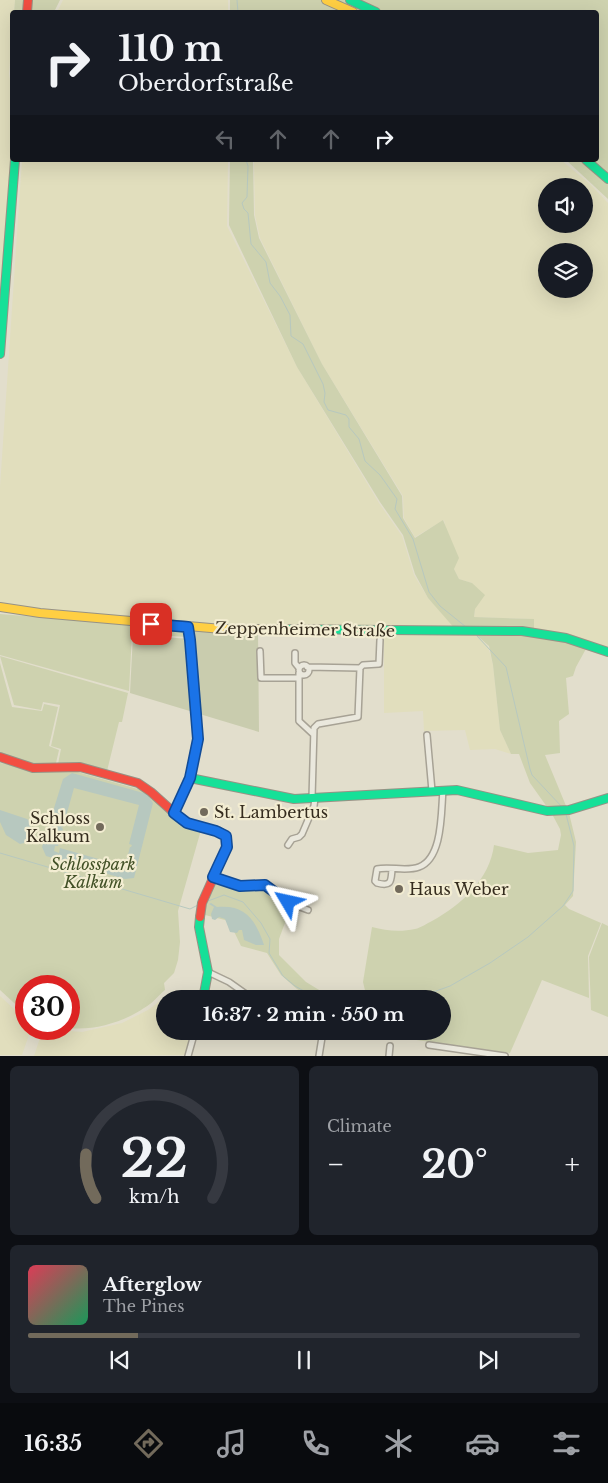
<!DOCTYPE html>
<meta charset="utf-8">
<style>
:root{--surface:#171b24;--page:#20242c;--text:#f1f3f6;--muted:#9ea1a6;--line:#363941;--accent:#726a5b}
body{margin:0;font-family:"Libre Baskerville",serif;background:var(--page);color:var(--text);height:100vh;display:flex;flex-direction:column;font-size:19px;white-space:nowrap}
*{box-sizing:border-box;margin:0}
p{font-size:16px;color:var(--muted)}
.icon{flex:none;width:28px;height:28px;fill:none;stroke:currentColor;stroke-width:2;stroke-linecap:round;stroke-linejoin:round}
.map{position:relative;height:1056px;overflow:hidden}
.drawer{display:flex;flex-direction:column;gap:10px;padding:10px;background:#0d0f14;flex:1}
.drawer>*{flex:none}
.hud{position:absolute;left:10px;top:10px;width:589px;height:152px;border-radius:5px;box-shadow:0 5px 20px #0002;background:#171b24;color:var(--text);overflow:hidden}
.buttons{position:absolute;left:538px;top:178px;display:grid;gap:10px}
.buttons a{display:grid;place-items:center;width:55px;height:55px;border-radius:50%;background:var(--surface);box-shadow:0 5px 20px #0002;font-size:25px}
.speed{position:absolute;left:15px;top:975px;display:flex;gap:10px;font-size:25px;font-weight:700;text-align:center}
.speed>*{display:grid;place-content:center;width:65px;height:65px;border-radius:50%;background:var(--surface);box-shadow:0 5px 20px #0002;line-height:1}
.speed .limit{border:8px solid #d22;background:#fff;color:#111}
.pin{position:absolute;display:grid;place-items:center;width:42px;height:42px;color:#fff;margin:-21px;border-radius:10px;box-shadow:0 2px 8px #0006}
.me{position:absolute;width:55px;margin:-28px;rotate:306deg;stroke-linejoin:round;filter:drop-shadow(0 0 4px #0008)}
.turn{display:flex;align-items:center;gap:18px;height:105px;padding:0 25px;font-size:22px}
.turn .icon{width:65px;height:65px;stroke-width:2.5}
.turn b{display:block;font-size:35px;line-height:42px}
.lanes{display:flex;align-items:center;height:48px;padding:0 25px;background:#0003;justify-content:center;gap:25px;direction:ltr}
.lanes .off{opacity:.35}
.big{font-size:38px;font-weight:800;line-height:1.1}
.drawer .widget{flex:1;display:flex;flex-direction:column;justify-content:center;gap:8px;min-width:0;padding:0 18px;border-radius:8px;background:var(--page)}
.drawer .dial{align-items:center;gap:0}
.dial svg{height:130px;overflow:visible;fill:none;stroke:var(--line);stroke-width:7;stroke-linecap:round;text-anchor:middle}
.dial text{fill:var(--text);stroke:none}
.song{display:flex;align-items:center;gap:15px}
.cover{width:60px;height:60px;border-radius:8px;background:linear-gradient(135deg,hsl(350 70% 55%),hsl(150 70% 35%))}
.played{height:5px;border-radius:2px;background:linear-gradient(90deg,var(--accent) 20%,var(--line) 20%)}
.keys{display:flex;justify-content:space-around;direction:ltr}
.heat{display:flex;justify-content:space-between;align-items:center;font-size:28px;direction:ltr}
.drawer .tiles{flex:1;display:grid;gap:10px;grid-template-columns:1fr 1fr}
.widget:last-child{grid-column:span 2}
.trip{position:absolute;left:156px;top:990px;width:295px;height:50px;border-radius:25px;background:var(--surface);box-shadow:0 5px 20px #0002;font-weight:800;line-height:50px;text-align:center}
.menu{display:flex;height:80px;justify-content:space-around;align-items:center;background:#090b0e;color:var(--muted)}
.menu .icon{width:35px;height:35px}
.menu .on{color:var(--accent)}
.menu b{font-size:22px;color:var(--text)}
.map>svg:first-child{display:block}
.farmland{fill:#e1debd;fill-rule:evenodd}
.green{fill:#ced2af}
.cemetery{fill:#c9ccae}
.water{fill:#b7c8bf;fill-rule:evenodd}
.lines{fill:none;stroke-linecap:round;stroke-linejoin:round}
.stream{stroke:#b7c8bf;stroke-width:1}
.street-casing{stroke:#a7a295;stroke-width:8}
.fast-casing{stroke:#979285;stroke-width:10}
.slow-casing{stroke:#979285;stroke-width:10}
.jam-casing{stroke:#979285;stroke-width:10}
.street{stroke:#eae8dd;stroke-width:5}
.fast{stroke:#16e098;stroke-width:8}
.slow{stroke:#ffcf43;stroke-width:8}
.jam{stroke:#f24e42;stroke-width:8}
.route-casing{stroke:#114b97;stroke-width:12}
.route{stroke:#1a73e8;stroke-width:9}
.poi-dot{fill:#726a5b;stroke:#f3edd2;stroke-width:2}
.labels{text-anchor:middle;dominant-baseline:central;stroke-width:4.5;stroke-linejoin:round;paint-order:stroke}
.street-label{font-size:16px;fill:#352c1e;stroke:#f3edd2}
.poi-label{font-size:16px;fill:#352c1e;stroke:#f3edd2;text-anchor:start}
.park-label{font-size:16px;font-style:italic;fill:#415026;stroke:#f3edd2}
</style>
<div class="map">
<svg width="608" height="1056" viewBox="0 0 608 1056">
<rect width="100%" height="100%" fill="#e2decc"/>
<path class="farmland" d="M0,0H15L9,74L11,87H12V139L0,299Z
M63,0H228V12H57Z
M22,160H228L227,226L297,367L379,503L402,536L414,575L428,598L457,627L190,623L41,609L0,602V487Z
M254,160H561L590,184L608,203V649L565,634L534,629L533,619L474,617L475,609L472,583L459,579L454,569L444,520L415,537L404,518L403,496L322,364L260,238L255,215ZM546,186H584V224H546ZM546,251H584V289H546Z
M474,633L488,646L493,665L500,730L511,754L495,749L470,750L465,730L424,731L423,711L384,713V634Z
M0,996L26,1020V1029H31L22,1055H0Z
M164,998L168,999H165V1031H193L186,1055L34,1056L43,1029L82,1032L122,1023L148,1010Z"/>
<path class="green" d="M15,0H60L54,12H14Z
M230,0H608V199L566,160H596V12H230Z
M230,160H253L254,215L259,238L322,364L402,496L403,518L415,538L443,520L459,558L454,569L459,579L472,583L485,595L475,609L474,617L534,619V629L456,630L428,598L415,574L403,535L380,502L297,367L229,225Z
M0,614L184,629L186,637L132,633L129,691L0,655Z
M474,633H504L561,638L587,647L576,667L573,676L566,678L569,714L559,721L560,753L545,755L569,813L576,842L573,896L565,905L569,909L601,923L588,956L589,998L542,980L510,1053L366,1033L362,1035L348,1033V1031H442V999H367L363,982L372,927C386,931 401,932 415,929C421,928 427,923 432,921C461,905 490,879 494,845L528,853L558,850L561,835L560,829L552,814L530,783L519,754H511L500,730L493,665L489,646Z
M0,656L128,693L122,722H119L107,771L77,763L58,764L61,749L51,746L60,705L43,702L41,710L14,705Z
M0,663L12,707L42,711L44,704L58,707L49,746L59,750L56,763C38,765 16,762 0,752Z
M0,763L47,771L67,769L145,791L201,830L178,911L180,942L178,960L174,973L164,983L165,990C158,996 152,1004 144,1008C124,1022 93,1031 69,1028V986H26V1014L0,990Z
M216,875L242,884L259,880L265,882L293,901L279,939V955L306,982L334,999H311L297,989L281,975L267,953L241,946L229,921L201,914Z
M602,923L608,926V1017L591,1010L589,957Z"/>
<path class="cemetery" d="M191,630L258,633L259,732L130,693L133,635L191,639Z"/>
<path class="water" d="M72,773L147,794L153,803L134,878L125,879L46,856L42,847L63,779ZM74,788L139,805L129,844L132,845L131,847H130L125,866L127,867L126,871L122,870L123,866L60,848L59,853L54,851L55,846H58L63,829L61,827H63Z
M0,810L27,819L32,823L24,843L20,844L6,835L0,822Z
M211,903L217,907C246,904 256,921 264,945H256L244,940L242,930H239L237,933L230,932L225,919L219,917L215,920L212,919L211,914L214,907L209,904Z"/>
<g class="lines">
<path class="stream" d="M237,0L238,12
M246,160L248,166L247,197L242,203L244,209L248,213L251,244L266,262L270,283L280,296L290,315L291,336L303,344L323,384L325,393L324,402L328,410L346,415L349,419V427L359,439L365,461L380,475L397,499L395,509L413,539L429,592L440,606L466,627
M477,636L506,667L530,769L532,775L562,807
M0,853L190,909L200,904
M208,901L224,895L243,902L261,923L270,939L269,953L283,976L295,986L318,999
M414,999L450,986L490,963L528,937L563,906L573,891L574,846L566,814"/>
<g class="street-casing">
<path id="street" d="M260,651L261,678H299
M295,653V663L299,668
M299 670a5 5 0 1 1 10 0a5 5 0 1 1-10 0Z
M307,667L360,668L363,665L379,664L380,640
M299,673V721L313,734
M427,735L432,791
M312,798L314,728L318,724L358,717L360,668
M174,813C179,802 187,790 190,778C204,730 194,676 188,627
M288,845L292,839L299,837L302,834L314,806L315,798
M392,869C391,881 392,887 377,883L375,881L377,869C390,866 406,872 419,867C443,858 441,812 443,790
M213,877L240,886L265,885L292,904L308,910
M208,972L229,982L253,999
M429,1045L505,1056
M188,1056L195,1031
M319,1056L323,1031
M389,1056L390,1046"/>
</g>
<g class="fast-casing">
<path id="fast" d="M350,0L376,12
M586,160L608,179
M0,354L15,160
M265,629L522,631L566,638L608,652
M190,778L294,799L457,790L547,811L569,810L608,798
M200,917L199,927L208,972L203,999"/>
</g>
<g class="slow-casing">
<path id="slow" d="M326,0L353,12
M0,607L40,613L222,629H265"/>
</g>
<g class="jam-casing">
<path id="jam" d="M27,12L28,0
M0,757L33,768L80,767L138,783L151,792L181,819L193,825L218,831L226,836L227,847L202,903L200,917"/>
</g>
<use href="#street" class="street"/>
<use href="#fast" class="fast"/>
<use href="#slow" class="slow"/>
<use href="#jam" class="jam"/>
</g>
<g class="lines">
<g class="route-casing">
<path id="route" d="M151,624L188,627L190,640L198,739L190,778L174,813L187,823L216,831L226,836L227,847L213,877L240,886L265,885L288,902"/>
</g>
<use href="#route" class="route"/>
</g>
<g class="poi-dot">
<circle cx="204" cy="812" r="5"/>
<circle cx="100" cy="827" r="5"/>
<circle cx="399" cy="889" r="5"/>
</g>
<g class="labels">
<g class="street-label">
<text transform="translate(305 629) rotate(1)">Zeppenheimer Straße</text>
</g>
<g class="poi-label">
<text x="214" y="812">St. Lambertus</text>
<text x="90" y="818" text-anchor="end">Schloss<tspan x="90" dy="18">Kalkum</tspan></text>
<text x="409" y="889">Haus Weber</text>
</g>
<g class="park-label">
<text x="93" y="864">Schlosspark<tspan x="93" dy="18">Kalkum</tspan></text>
</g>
</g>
</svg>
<div class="buttons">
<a><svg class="icon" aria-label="sound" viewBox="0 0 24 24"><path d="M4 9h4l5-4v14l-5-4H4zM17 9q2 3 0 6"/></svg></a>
<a><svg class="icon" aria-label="layers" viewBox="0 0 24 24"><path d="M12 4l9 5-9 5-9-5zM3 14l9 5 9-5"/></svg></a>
</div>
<div class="speed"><div class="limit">30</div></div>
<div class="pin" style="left:151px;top:624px;background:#d93025"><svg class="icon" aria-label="arrive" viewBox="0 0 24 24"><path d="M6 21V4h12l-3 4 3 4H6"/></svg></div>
<svg class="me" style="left:288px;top:902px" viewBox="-20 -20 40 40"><path d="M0-17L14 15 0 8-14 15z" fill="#1a73e8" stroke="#fff" stroke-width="4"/></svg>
<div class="trip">16:37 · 2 min · 550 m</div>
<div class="hud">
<div class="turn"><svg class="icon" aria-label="right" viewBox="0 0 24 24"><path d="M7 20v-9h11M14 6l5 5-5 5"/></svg><div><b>110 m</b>Oberdorfstraße</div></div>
<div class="lanes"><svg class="icon off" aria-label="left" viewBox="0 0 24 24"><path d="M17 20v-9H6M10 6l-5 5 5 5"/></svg><svg class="icon off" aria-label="ahead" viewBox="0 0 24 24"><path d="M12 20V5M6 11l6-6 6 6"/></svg><svg class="icon off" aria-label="ahead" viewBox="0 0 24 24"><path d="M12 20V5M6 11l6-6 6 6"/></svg><svg class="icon" aria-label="right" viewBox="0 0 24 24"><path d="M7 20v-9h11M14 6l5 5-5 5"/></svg></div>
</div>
</div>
<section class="drawer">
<div class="tiles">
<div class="widget dial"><svg viewBox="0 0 100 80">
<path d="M14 69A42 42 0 1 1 86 69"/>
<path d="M14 69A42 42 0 0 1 8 42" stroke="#726a5b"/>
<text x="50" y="56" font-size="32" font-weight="700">22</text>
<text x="50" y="72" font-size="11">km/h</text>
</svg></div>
<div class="widget"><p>Climate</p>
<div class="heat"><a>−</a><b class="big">20°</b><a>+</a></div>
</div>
<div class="widget">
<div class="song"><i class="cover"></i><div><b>Afterglow</b><p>The Pines</p></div></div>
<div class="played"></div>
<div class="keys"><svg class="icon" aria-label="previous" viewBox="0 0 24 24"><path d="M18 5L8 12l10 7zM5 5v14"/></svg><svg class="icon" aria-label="pause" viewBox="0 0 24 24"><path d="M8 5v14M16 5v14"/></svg><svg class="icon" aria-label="next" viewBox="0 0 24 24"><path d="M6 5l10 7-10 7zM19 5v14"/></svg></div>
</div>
</div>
</section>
<nav class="menu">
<b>16:35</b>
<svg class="icon on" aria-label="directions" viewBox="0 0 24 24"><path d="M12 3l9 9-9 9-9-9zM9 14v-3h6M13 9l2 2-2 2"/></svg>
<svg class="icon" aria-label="music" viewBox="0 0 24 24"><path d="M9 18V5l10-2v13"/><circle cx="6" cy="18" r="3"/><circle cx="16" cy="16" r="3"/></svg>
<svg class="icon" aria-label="phone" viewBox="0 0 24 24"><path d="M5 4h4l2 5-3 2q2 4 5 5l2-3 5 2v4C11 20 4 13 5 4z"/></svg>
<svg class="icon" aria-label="climate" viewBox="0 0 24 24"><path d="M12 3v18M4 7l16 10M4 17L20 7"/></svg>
<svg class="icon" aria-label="car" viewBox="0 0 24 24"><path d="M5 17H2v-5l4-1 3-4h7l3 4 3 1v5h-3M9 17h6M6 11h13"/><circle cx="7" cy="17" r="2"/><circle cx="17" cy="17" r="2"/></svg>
<svg class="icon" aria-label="filters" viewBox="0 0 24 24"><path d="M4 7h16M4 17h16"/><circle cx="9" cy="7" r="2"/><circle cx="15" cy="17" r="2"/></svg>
</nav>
